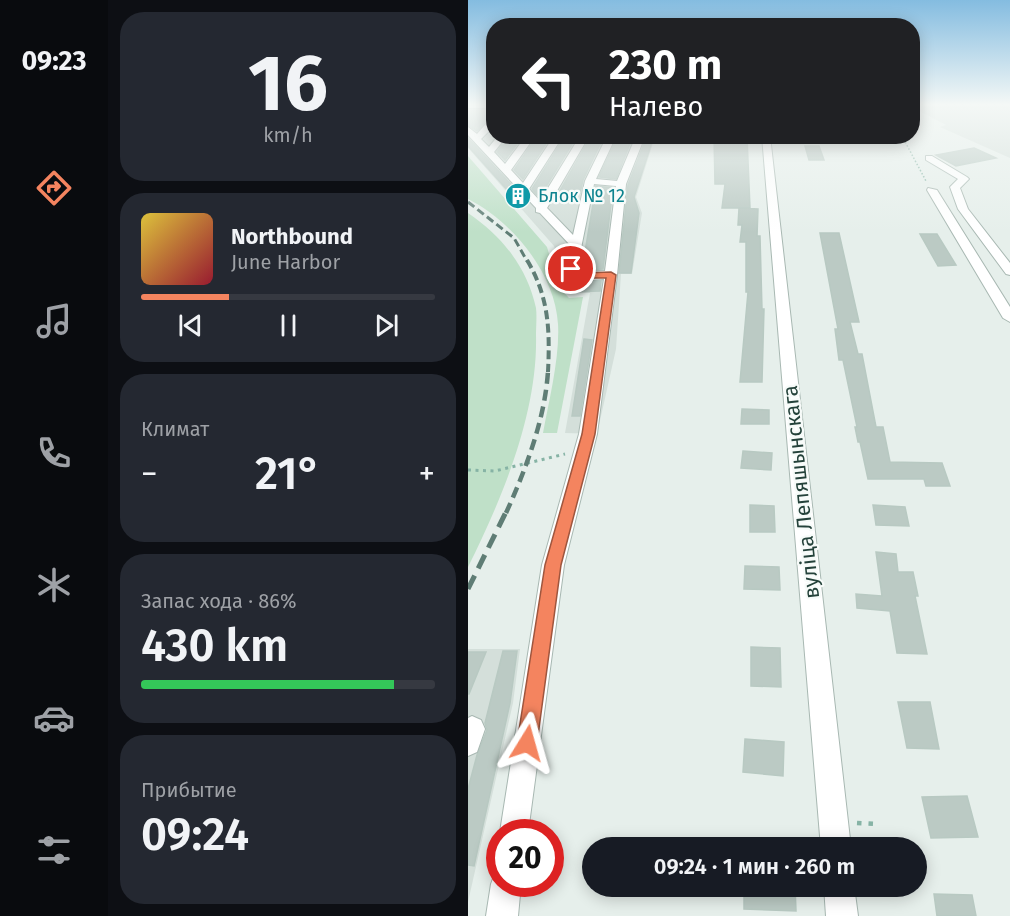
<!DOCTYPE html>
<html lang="ru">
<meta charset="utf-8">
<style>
:root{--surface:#171b24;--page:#242831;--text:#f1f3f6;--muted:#9ea1a6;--line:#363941;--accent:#f4845f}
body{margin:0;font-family:"Fira Sans",sans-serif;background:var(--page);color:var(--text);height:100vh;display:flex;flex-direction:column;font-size:22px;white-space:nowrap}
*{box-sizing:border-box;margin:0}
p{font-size:20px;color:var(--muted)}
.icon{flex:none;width:33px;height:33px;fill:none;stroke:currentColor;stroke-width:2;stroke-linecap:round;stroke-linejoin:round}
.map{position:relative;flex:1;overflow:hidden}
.details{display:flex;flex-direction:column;gap:12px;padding:12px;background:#0d0f14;width:360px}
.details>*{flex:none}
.top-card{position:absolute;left:18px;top:18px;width:434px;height:126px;border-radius:24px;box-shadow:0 3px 15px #0003;background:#202124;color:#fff;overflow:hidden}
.speed{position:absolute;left:18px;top:819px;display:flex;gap:12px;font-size:30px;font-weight:700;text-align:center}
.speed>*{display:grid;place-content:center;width:78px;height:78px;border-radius:50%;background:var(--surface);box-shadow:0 3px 15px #0003;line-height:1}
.speed .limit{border:9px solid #d22;background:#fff;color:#111}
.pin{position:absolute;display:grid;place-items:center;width:51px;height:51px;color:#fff;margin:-26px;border:3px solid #fff;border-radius:50%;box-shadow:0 2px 6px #0007}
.me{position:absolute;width:66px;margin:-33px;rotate:8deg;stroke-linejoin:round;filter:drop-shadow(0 0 4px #0008)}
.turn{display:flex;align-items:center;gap:21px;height:126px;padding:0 24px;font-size:27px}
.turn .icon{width:78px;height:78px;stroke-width:2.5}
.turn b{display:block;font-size:42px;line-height:51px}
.big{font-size:45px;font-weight:600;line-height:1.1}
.details .card{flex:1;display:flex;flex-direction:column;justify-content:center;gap:9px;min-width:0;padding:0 21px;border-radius:24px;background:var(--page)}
.details .dial{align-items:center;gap:0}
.dial b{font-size:78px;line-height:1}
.song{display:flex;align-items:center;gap:18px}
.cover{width:72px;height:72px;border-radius:9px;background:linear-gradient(135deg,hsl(50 70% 55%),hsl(350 70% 35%))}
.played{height:6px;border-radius:3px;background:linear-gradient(90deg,var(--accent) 30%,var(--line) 30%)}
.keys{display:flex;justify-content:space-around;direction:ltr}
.heat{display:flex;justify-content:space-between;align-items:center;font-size:33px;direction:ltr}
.charge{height:9px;border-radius:4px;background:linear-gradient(90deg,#34c759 86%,var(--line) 0)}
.trip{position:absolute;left:114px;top:837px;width:345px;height:60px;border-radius:30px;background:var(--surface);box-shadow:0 3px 15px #0003;font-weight:600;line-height:60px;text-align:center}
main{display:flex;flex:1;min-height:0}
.tabs{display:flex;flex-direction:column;width:108px;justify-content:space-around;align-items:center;background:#090b0e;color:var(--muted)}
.tabs .icon{width:42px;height:42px}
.tabs .on{color:var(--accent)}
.tabs b{font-size:27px;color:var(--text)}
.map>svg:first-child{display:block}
.built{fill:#d4dfda}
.green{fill:#bfe0c8}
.building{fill:#bbcac4;stroke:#b8c9c2;stroke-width:1.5}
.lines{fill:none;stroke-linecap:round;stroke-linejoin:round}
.minor-casing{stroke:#a8b8b2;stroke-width:2}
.path-far2{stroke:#86b3a5;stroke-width:1.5;stroke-dasharray:1.5 2;stroke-linecap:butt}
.path-far1{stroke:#86b3a5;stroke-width:3;stroke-dasharray:3 4.5;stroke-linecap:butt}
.path{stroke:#86b3a5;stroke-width:4.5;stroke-dasharray:4.5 7;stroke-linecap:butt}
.minor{fill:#fff;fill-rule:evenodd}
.rail-far3{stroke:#5f7d75;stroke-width:3;stroke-dasharray:8 4;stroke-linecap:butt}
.rail-far2{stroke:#5f7d75;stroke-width:4;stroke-dasharray:9 4.5;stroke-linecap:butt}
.rail-far1{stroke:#5f7d75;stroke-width:4.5;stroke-dasharray:11 6;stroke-linecap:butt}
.rail{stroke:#5f7d75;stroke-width:5;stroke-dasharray:15 8;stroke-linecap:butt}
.route{fill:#f4845f;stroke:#9f563e;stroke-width:1.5}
.labels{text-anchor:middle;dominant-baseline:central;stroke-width:4.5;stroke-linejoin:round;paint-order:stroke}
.far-culture-label{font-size:18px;fill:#0d838f;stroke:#f7fbf9;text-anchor:start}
.street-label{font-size:21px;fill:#24423a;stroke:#f7fbf9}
</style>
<main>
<nav class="tabs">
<b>09:23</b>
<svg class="icon on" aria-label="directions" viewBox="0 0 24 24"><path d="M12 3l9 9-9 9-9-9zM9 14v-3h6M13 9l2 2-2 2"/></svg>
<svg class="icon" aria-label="music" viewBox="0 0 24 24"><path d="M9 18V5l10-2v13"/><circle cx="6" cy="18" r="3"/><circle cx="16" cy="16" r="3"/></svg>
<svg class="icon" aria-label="phone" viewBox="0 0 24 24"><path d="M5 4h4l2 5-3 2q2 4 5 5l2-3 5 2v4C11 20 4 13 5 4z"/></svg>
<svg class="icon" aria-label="climate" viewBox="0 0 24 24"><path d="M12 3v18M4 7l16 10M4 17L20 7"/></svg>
<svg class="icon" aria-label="car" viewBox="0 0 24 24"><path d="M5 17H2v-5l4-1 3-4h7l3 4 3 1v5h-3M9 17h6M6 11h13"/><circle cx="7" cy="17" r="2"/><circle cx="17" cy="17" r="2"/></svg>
<svg class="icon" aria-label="filters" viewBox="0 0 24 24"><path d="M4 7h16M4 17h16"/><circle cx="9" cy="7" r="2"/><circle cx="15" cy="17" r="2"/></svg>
</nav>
<section class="details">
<div class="card dial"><b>16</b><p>km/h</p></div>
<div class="card">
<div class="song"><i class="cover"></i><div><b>Northbound</b><p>June Harbor</p></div></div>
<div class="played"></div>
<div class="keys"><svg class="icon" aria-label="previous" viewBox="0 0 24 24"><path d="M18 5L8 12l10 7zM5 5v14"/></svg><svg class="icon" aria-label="pause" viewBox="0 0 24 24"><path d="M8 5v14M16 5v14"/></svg><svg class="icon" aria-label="next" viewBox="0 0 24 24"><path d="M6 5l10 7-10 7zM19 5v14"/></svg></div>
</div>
<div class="card"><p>Климат</p>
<div class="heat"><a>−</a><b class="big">21°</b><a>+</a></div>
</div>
<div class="card"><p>Запас хода · 86%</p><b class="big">430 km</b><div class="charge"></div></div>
<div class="card"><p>Прибытие</p><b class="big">09:24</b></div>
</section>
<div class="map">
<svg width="542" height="916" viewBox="0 0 542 916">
<rect width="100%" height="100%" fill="#e6efeb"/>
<path class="built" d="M0,104H25L26,136L187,137L168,197L174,213L164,274H153L148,349L129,434L97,433L122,293H103L99,288L100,281L96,277L94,261L91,260L86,246L0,148Z
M444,104H542V158L472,127L478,125L444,107Z
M0,649H52L45,703L0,902Z"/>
<path class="green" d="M0,156L79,247L88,277L93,283L92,288L101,298L115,297L89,433H75C81,400 92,357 90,324C87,273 44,221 0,199Z
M0,213C34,236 59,267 68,308C69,316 68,327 68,335C70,413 34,499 0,567Z"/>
<path class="building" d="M0,110H26V116L21,117L9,131L0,125Z
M41,136H55L37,160L29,152Z
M69,136H83L55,179L46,170Z
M97,136H109L73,195H69L64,189Z
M123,136H136L115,180L112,193L89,196Z
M150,136H165L148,179L131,177Z
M179,136H186L166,197L171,213L163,273H151L160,185Z
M246,137H279L282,208H254L257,184H247Z
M0,138L52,194L42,193L0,146Z
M337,146H351L356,160H341Z
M506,148L528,158L488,166L468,155Z
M128,186L145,188L135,269L116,270L112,267L113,261L115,264Z
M271,208L290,209L289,236H292L294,309H296L294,382H272L280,292H278V242H272L274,225H270Z
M352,233H371L391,322H382L390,354H394L408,427H415L422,462L474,463L482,486H458L456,479H400L392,442H390L387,427H389L375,360H371L367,329H370Z
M452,234H469L488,265L470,266Z
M102,277L114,281H133L132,291L100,292Z
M116,339L124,340L112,416H104Z
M274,409L301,410V424H273Z
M275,451L304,453L303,470L273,468Z
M282,505L306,506L307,532H282Z
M405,505L437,507L441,526L408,525Z
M408,552L428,554L430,572H445L450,596H447L459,654L429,653L422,611L389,608L388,594L414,596Z
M277,566L311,567L312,590L276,589Z
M283,647L312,648L313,687L283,686Z
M35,651H49L42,703L6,866L0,865V789L9,755L19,730L17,723Z
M0,652H18L1,694H0Z
M430,702H462L471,749L439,748Z
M277,739L316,742L315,776L275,772Z
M499,796L510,837L463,838L454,797Z
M276,886H327L328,911L276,909Z
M466,894L504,895L508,916H469Z"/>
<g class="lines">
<g class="minor-casing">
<path id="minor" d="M0,104H26V108H0Z
M23,118H26V126L13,139L21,147L30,136H39L26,152L37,164L58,136H67L43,170L55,183L86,136H95L61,189L72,201L112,136H121L79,208L105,235L117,181L139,136H148L128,179L149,181L168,136H177L158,184L149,275L129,434L96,565L60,832H32L74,565L111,434L136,279C120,280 108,282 97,269L103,246L72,213L68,212V208L0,135V127L9,134ZM126,184L148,186L137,271L115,272L109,268Z
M294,136H302L383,848H353Z
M458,156H464L499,177L501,179L492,188L500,209L542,263V275L538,274L490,209L482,187L490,179L458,160Z
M460,188L469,190L542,307V322L535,318L459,190Z
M4,716L13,720L17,729L9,752L0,756V718Z
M32,871V884H53L50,916H18L23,884L27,873Z
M356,886H386L390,916H358Z"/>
</g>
<path class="path-far2" d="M434,136L458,181"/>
<path class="path-far1" d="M0,470L27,471L97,454"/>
<path class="path" d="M389,823L408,824"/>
<use href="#minor" class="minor"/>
<path class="rail-far3" d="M0,202L46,238L59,261"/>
<path class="rail-far2" d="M59,260C81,297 82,330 80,372"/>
<path class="rail-far1" d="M38,513C58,469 77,419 80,371"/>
<path class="rail" d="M0,589L38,512"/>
</g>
<linearGradient id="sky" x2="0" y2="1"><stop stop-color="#84bce0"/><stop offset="0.45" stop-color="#f4f8f6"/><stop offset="1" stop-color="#f4f8f6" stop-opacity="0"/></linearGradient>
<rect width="542" height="232" fill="url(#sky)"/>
<path class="route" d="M103,266L114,273L143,272L148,275L127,434L93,565L69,743L66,750L59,753L52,750L49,743L77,565L114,434L138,278H112L98,269Z"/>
<defs>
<g id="building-disc" transform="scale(1.35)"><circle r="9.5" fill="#0f9aa8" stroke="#f7fbf9"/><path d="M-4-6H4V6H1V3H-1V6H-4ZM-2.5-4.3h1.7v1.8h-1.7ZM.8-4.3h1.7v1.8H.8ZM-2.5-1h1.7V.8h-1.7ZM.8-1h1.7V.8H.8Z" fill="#fff"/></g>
</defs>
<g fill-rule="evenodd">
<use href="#building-disc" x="50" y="196"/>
</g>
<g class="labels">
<g class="far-culture-label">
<text x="70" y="196">Блок № 12</text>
</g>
<g class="street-label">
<text transform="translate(333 492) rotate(-96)">вуліца Лепяшынскага</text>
</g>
</g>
</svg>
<div class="speed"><div class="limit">20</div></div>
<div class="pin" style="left:103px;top:269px;background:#d93025"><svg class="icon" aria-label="arrive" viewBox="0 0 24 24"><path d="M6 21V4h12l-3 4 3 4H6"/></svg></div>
<svg class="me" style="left:59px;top:743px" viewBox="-20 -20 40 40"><path d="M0-17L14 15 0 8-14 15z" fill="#f4845f" stroke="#fff" stroke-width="4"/></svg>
<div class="trip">09:24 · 1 мин · 260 m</div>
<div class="top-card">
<div class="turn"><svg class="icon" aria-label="left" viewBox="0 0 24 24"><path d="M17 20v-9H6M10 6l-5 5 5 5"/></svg><div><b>230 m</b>Налево</div></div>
</div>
</div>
</main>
